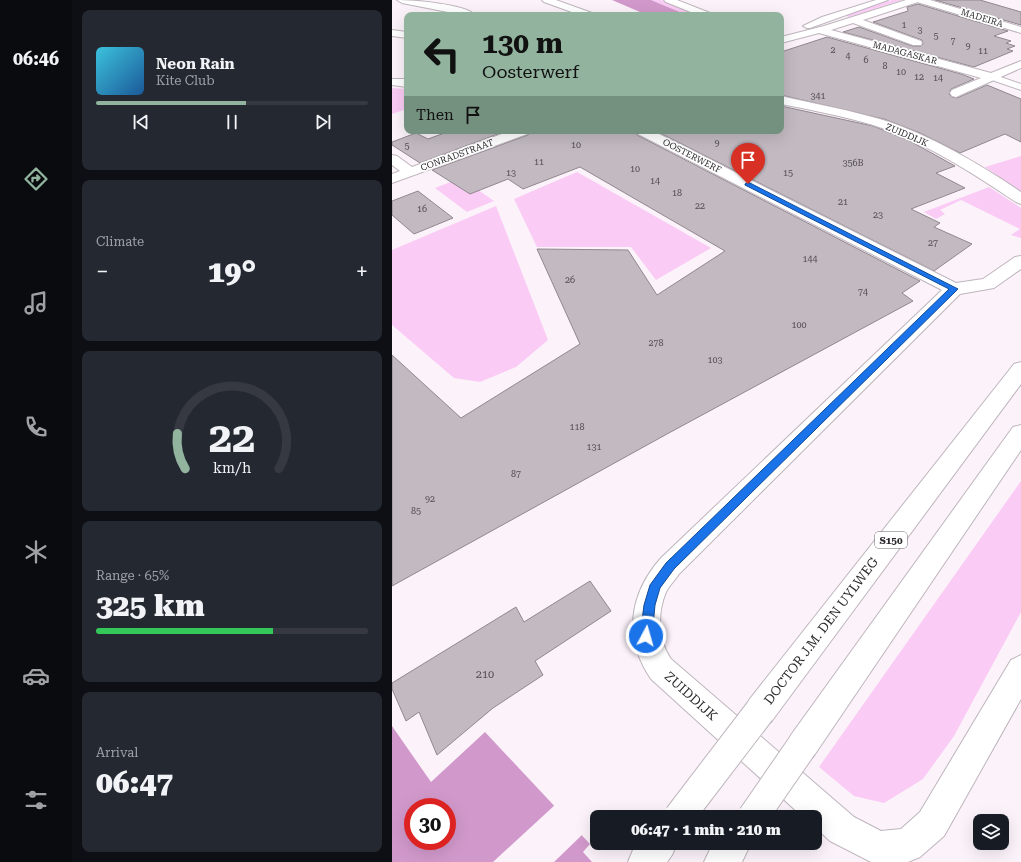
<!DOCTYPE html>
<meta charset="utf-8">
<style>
:root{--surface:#171b24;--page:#242831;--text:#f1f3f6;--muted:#9ea1a6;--line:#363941;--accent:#92b49f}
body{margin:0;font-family:"Roboto Serif",serif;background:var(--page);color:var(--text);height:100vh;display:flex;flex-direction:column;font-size:15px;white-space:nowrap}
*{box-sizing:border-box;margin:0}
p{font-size:13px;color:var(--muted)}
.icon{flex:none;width:22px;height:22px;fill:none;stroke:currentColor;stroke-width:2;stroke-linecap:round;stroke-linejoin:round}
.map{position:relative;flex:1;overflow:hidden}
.sheet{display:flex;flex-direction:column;gap:10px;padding:10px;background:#0d0f14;width:320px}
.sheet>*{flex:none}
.banner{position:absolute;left:12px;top:12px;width:380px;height:122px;border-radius:8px;box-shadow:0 4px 16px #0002;background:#92b49f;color:#111;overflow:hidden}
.fabs{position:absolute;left:581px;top:814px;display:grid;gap:8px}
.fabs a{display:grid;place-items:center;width:36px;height:36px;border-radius:8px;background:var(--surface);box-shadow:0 4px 16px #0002;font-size:20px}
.speed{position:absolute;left:12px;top:798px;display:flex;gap:8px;font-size:20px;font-weight:700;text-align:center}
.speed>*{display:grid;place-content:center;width:52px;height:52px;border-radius:50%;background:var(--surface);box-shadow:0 4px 16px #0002;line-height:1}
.speed .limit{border:6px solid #d22;background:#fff;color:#111}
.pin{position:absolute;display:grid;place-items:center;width:34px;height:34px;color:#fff;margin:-41px -17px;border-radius:50% 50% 50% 0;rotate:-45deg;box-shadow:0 0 4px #0007}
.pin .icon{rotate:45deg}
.me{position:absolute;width:44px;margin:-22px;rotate:6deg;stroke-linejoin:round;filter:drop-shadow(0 0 3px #0008)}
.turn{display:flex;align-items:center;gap:14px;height:84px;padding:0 12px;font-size:18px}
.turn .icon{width:52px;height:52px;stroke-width:2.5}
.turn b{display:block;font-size:28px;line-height:34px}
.then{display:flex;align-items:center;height:38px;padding:0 12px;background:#0003;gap:8px;font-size:15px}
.big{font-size:30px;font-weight:800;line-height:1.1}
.sheet .widget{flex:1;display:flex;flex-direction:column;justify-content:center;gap:6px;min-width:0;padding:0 14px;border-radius:8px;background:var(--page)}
.sheet .dial{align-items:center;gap:0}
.dial svg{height:104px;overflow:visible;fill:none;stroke:var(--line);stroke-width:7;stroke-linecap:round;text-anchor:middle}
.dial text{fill:var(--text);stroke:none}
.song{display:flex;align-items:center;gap:12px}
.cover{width:48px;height:48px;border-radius:6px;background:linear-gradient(135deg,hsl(190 70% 55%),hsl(210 70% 35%))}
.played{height:4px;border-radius:2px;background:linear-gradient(90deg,var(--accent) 55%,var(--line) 55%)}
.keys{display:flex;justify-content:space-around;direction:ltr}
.heat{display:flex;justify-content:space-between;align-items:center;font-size:22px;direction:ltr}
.charge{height:6px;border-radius:3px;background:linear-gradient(90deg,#34c759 65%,var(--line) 0)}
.trip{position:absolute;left:198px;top:810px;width:232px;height:40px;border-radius:8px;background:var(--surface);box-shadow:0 4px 16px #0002;font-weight:800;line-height:40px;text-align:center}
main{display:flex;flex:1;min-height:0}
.tabs{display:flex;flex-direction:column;width:72px;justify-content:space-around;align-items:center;background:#090b0e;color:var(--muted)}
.tabs .icon{width:28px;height:28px}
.tabs .on{color:var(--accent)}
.tabs b{font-size:18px;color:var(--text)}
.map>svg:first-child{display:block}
.green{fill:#facbf5}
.water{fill:#d199cb;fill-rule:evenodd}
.pier{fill:#fcf2fa}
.building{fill:#c2b9c1;stroke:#90888f}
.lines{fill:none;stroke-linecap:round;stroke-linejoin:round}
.service-casing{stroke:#beb5bd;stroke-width:2}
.pedestrian-casing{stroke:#beb5bd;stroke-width:2}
.minor-casing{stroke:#beb5bd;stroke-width:2}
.primary-casing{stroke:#beb5bd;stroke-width:2}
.service{fill:#fff;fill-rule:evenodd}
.pedestrian{fill:#fff;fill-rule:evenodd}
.minor{fill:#fff;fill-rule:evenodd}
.primary{fill:#fff;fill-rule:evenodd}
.primary-bridge-casing{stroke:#beb5bd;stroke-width:32;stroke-linecap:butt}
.primary-bridge{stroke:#fff;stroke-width:30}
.route{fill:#1a73e8;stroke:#114b97}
.labels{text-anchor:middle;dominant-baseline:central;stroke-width:3.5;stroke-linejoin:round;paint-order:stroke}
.far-street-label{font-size:9px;fill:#2d2a2d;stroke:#fff}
.number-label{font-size:9px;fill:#524e52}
.shield{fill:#fff;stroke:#6c6a6c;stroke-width:1}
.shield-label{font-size:10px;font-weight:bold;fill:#2d2a2d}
.near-number-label{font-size:11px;fill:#524e52}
.near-street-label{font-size:13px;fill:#2d2a2d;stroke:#fff}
</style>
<main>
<nav class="tabs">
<b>06:46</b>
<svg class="icon on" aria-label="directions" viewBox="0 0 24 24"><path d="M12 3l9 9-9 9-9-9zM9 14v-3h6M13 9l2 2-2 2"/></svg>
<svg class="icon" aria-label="music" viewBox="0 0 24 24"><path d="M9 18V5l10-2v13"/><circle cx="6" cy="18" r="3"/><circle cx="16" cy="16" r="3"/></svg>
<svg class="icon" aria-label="phone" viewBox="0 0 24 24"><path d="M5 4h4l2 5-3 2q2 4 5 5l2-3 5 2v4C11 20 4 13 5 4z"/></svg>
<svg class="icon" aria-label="climate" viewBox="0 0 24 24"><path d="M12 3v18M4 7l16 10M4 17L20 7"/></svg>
<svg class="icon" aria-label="car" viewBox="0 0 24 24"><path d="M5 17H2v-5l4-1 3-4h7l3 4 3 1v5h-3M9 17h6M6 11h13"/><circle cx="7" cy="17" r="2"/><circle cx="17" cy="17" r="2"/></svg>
<svg class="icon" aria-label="filters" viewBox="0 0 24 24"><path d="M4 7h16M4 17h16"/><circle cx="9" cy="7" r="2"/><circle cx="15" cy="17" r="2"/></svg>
</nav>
<section class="sheet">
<div class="widget">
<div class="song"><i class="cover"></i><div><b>Neon Rain</b><p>Kite Club</p></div></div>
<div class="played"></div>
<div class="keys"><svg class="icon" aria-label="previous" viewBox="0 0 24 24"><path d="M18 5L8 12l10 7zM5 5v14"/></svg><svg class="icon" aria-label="pause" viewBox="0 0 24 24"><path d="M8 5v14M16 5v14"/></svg><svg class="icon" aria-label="next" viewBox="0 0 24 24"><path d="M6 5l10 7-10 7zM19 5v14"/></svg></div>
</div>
<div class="widget"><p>Climate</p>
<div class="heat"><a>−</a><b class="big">19°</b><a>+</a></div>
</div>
<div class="widget dial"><svg viewBox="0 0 100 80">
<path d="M14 69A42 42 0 1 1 86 69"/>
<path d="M14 69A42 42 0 0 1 8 42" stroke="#92b49f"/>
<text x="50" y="56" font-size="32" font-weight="700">22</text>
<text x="50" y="72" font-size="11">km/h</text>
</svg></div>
<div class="widget"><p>Range · 65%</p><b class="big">325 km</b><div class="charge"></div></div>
<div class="widget"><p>Arrival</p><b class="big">06:47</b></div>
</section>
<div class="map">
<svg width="629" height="862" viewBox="0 0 629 862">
<rect width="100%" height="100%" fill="#fcf2fa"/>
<path class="green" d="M259,0H269L307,15H295Z
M500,0H510L457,17L454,16V14Z
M0,88L15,89V109L0,114Z
M629,156V192L593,167Z
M185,172L319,248L264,280L239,247H145L122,199Z
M69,178L102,201L75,212L43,188Z
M597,187L629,208V238L619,235L628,229L569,200L548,210L553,214L544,219L532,212Z
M104,206L156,340L124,367L88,382L62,378L0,325V250Z
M629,481V612L562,736L531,779L492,803L462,796L427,767Z"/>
<path class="water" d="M220,0H259L295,15H255Z
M0,726L39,782L93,732L198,844L191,852L200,862H0ZM21,807H55V841H21Z"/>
<path class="pier" d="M164,804L192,833L162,862H101Z"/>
<path class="building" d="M543,0H588L629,12V25Z
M526,4L616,31L602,36L619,41L614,43L623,46L615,49L621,51L582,67L451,32L467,27L520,46H529L531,44L530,40L481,22L516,11L515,7Z
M435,37L569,74L582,79L559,89L557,94L560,97L565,98L595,85L629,99V142L613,134L568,153L528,133L492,119L389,95V52Z
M389,106L481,126L518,141L563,166L544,173L573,188L519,209L548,223L542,227L580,244L542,271L264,131H389Z
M58,131H114L28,163L0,145V142L24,133L36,139Z
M138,131H243L245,135L528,281L510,293L521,301L275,434L0,586V355L69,418L188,344L145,249L236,250L265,295L333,251L188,167L131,189L116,179L78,194L40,170L136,135Z
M26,191L61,218L22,234L0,215V201Z
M198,581L219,611L143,661L151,675L101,708L45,755L27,712L14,721L0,689V683L124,607L132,622Z"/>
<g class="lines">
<g class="service-casing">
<path id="service" d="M484,0H496L418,28H415L411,26L430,17Z
M600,74L629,84V90L597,79L595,77L597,75Z"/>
</g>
<g class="pedestrian-casing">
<path id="pedestrian" d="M523,0H538L629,27V33L525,2Z"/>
</g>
<g class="minor-casing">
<path id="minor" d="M5,0C20,0 74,4 83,15H71L10,3Z
M150,0H164L200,13L202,15H188L152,2Z
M272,0H285L318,13L320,15H306L274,2Z
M514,0H528L526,2L471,20L529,41L530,43L529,45H521L461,23L439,30L599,73L629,61V68L564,97L560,96L558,93L560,90L589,78L427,33L389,43V37L432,26Z
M0,30L15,32V38L0,36Z
M0,79H15V87L0,85Z
M389,96C423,104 457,110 491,120C540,136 586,163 629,192V204L624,202C579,172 533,142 481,125C451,116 420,110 389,104Z
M118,131H137L135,134L0,183V174L8,171L0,165V155L5,156L20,167Z
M244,131H261L564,283L591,279L623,257L629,256V269L602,288L568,294L287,574C283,580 277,586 274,592C265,613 266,641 279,659L462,817L489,831L509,829L528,812L619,660L629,655V699L552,836L528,857L516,862H479L438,841L423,827V817H411L259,679C231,638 237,594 269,558L550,290L246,134Z"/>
</g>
<g class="primary-casing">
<path id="primary" d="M629,362V384L379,722L368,726L357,722L353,711L357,700L622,364Z
M629,425V450L421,757L410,762L399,757L394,746L399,735L621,427Z
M246,843H285L280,855L275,862H236L241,850Z
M321,843H359L350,862H312Z"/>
</g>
<use href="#service" class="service"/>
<use href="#pedestrian" class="pedestrian"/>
<use href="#minor" class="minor"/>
<use href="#primary" class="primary"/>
<g class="primary-bridge-casing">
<path id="primary-bridge" d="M287,817L368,711
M361,817L410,746"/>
</g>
<use href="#primary-bridge" class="primary-bridge"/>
</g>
<path class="route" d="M356,182L566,289L282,569L268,588L263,605L260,636L258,639L254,641L250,639L248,636L252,605L258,585L274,563L557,289L353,185V184Z"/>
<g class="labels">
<g class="far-street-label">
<text transform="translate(590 18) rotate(17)">MADEIRA</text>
<text transform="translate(513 53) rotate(15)">MADAGASKAR</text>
<text transform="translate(515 135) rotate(23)">ZUIDDIJK</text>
<text transform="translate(65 155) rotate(-20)">CONRADSTRAAT</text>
<text transform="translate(300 156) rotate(27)">OOSTERWERF</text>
</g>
<g class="number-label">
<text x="512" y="25">1</text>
<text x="528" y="30">3</text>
<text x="544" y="36">5</text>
<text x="561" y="41">7</text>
<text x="576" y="46">9</text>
<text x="441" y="50">2</text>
<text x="591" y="51">11</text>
<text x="456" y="56">4</text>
<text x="474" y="60">6</text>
<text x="493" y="66">8</text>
<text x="509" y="72">10</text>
<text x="527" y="77">12</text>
<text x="546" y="78">14</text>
<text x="426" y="96">341</text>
<text x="325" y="143">9</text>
<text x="184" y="145">10</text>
<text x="15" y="146">5</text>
<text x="147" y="162">11</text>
<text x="461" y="163">356B</text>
<text x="243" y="169">10</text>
<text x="119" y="173">13</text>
<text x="396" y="173">15</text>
<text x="263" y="181">14</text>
<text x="285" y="193">18</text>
<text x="451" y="202">21</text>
<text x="308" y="206">22</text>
<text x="30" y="209">16</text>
<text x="486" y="215">23</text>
<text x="541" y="243">27</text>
<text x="418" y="259">144</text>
<text x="178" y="280">26</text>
<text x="471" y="292">74</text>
<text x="407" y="325">100</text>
<text x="264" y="343">278</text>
<text x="323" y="360">103</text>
<text x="185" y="427">118</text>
<text x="202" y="447">131</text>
<text x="124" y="474">87</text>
<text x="38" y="499">92</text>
<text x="24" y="511">85</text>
</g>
<rect class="shield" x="483" y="532" width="32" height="16" rx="3"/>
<g class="shield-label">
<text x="499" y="540">S150</text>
</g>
<g class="near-number-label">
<text x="93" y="674">210</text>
</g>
<g class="near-street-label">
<text transform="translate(429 631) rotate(-53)">DOCTOR J.M. DEN UYLWEG</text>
<text transform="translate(299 696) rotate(42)">ZUIDDIJK</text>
</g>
</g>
</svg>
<div class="fabs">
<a><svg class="icon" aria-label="layers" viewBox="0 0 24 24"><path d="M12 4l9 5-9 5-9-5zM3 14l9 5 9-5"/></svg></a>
</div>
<div class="speed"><div class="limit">30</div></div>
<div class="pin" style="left:356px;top:184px;background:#d93025"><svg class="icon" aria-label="arrive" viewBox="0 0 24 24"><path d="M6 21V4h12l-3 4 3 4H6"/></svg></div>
<svg class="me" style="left:254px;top:636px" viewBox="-20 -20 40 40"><circle r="17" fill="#1a73e8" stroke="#fff" stroke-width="3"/><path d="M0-11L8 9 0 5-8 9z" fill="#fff"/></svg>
<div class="trip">06:47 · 1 min · 210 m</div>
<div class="banner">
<div class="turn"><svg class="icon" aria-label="left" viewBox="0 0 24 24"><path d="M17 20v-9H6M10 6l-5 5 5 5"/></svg><div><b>130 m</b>Oosterwerf</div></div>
<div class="then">Then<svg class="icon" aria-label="arrive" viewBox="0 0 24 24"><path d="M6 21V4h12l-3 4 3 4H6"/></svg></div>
</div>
</div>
</main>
